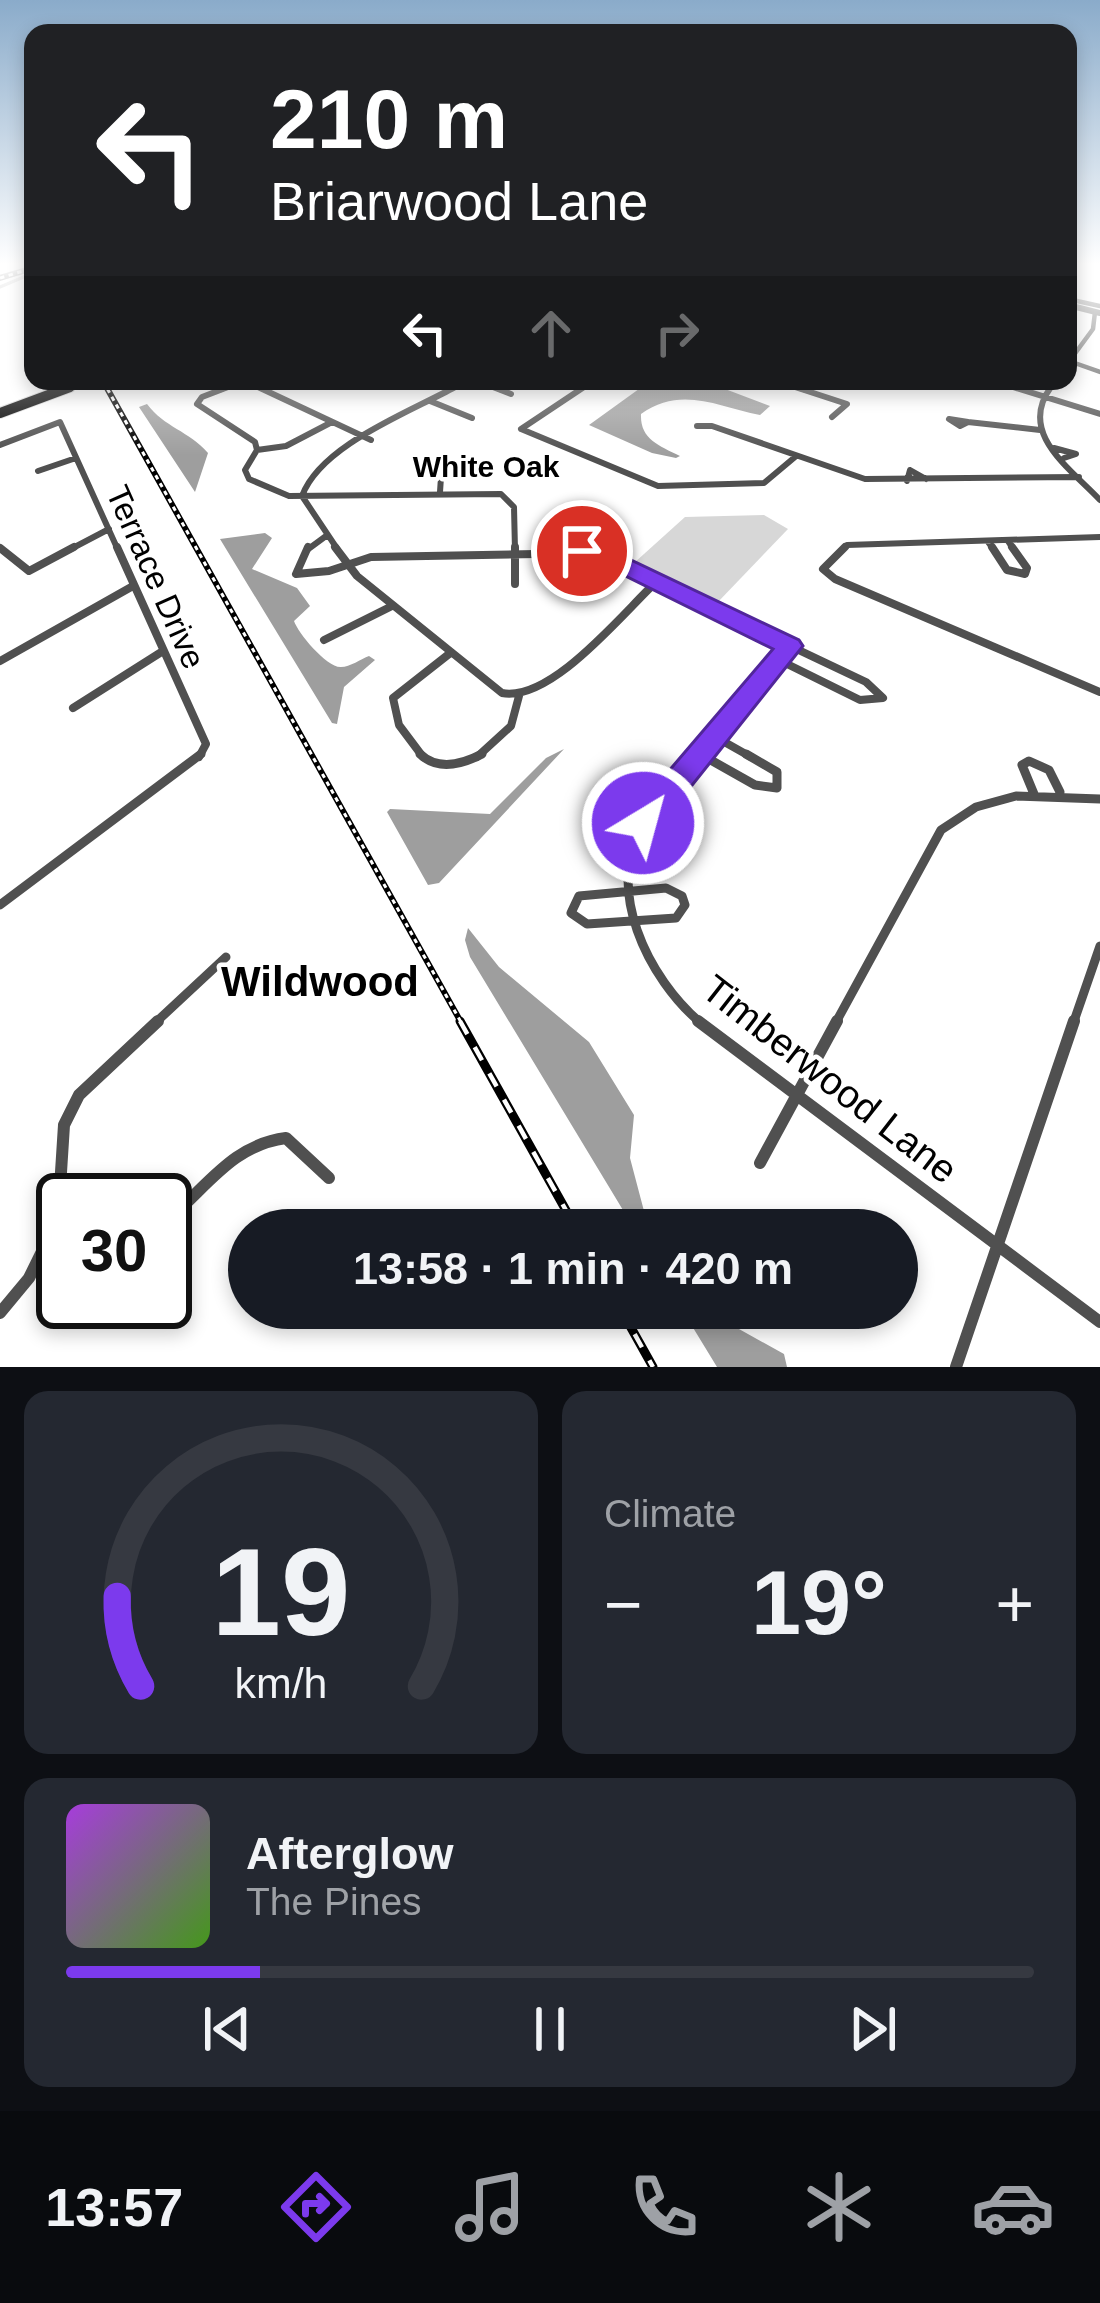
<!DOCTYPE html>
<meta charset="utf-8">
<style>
:root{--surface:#171b24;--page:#242831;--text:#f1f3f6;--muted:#9ea1a6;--line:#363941;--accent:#7c3aed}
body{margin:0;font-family:Arial,sans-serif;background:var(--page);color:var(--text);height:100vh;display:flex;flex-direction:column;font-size:45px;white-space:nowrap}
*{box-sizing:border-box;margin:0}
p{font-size:39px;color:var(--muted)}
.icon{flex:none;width:66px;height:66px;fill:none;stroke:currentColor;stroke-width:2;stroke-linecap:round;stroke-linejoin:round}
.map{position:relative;height:1367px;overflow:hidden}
.drawer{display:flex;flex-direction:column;gap:24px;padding:24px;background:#0d0f14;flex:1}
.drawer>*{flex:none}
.hud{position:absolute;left:24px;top:24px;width:1053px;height:366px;border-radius:24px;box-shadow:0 6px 18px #0003;background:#202124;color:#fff;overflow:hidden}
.speed{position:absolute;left:36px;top:1173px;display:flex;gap:24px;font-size:60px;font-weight:700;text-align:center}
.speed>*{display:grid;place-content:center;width:156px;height:156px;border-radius:50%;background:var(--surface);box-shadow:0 6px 18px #0003;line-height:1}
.speed .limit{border:6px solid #111;border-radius:18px;background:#fff;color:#111}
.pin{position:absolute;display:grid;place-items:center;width:102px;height:102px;color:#fff;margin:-51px;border:6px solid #fff;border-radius:50%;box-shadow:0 3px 12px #0007}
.me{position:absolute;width:132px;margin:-66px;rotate:37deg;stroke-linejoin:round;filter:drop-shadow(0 0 9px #0008)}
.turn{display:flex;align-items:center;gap:42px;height:252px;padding:0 48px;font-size:54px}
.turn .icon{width:156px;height:156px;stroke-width:2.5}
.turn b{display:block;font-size:84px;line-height:102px}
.lanes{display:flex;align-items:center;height:114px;padding:0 48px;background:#0003;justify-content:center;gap:60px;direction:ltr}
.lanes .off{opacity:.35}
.big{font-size:90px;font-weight:600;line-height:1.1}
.drawer .card{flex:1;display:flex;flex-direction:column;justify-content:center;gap:18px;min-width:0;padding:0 42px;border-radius:24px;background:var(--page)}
.drawer .dial{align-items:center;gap:0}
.dial svg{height:312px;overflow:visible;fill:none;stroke:var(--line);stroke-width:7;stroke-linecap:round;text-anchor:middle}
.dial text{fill:var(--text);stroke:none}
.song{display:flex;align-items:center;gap:36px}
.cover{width:144px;height:144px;border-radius:18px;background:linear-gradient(135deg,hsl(280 70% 55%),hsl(100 70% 35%))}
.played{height:12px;border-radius:6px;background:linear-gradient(90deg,var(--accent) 20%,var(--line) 20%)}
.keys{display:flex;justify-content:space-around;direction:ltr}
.heat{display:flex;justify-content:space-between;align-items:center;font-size:66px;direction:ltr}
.drawer .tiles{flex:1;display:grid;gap:24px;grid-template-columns:1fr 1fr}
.card:last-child{grid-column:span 2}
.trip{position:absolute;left:228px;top:1209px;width:690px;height:120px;border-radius:60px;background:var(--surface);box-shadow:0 6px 18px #0003;font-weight:600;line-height:120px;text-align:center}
.tab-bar{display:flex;height:192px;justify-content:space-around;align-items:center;background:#090b0e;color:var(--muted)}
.tab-bar .icon{width:84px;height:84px}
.tab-bar .current{color:var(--accent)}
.tab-bar b{font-size:54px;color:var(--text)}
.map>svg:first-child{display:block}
.green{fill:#d7d7d7}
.water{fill:#9e9e9e}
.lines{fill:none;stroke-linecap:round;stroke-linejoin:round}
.stream{stroke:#9e9e9e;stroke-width:3}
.trunk-far1-casing{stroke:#dbdbdb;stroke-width:9}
.trunk-casing{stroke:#dbdbdb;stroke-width:12}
.minor-far4{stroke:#505050;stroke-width:4.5}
.minor-far3{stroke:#505050;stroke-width:6}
.minor-far2{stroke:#505050;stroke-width:8}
.minor-far1{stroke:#505050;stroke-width:9}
.minor{stroke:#505050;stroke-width:12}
.tertiary{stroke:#505050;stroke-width:6}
.trunk-far1{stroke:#000;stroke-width:8}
.trunk{stroke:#000;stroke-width:10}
.rail-far1-casing{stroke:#000;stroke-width:6}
.rail-casing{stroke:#000;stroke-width:9}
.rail-far1{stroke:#fff;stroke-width:3;stroke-dasharray:4.5;stroke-linecap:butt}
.rail{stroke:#fff;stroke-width:4.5;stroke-dasharray:15;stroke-linecap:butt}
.route{fill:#7c3aed;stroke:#51269a;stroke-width:3}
.labels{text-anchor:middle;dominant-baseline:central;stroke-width:9;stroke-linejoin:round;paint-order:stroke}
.far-neighbourhood-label{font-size:30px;font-weight:bold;fill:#000;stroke:#fff}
.street-label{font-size:33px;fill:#000;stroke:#fff}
.near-street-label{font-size:39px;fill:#000;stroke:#fff}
.near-neighbourhood-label{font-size:42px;font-weight:bold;fill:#000;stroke:#fff}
</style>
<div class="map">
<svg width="1100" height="1367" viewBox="0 0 1100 1367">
<rect width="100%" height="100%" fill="#fff"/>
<path class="green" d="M764,515L788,529L717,603L634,563L685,517Z"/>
<path class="water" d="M650,381H704L770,406L760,415C719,407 681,385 641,414C640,439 658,445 680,456L676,458L652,453L589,425Z
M147,404C164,427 189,431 208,453L195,492L139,407Z
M265,533L272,538L252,569L297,588L310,606L294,621C298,633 327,668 341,667C350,667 361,659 369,656L375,660L344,687L337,724L332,723L220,539Z
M564,749L439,883L428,885L387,812L390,809L490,814L546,758Z
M468,928L499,967L589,1042L634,1115L630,1158L649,1230H635L470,957L465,940Z
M681,1308H715L739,1329L784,1354L787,1367H717Z"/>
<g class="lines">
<path class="stream" d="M0,287L33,273"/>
<g class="trunk-far1-casing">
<path id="trunk-far1" d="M62,390L85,381"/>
</g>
<g class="trunk-casing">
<path id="trunk" d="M0,413L70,387"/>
</g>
<path class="minor-far4" d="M1068,299L1100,306
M1069,361L1100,372
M1068,363L1093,329L1095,312
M246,381L265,390
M478,381L500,390
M778,381L804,390
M988,381L1026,390
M221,390L243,381
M449,390L465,381
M579,390L592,381
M1048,390L1055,381"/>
<path class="minor-far3" d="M228,387L202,397L197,404L255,442L257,450L245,470L249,479L289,496L501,494L514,507L515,550
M258,387L371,440
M493,387L511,394
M584,387L521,429L658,486L764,483L795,457
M795,387L847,404L832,417
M1013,387L1100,414
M1051,387C1017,433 1070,468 1100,500
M430,401L472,418
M949,419L968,422L960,426Z
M968,422L1040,430
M697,426H712L865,479L1079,477
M0,445L60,422L118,550
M1054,448L1076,454L1064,458
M257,450L286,446L332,422
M38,471L76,458
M907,481L910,470L926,479
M440,492L441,477
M302,496L338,550
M302,496C321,445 408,413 455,387
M1008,541L1014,550
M988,542L994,550
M69,550L109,529
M307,550L326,536
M842,550L847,545L1100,537"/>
<path class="minor-far2" d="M117,547L206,744L199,757
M308,547L296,574L329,571L371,557L594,553L866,682L883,698L860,700L779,660
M335,547L357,576L502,693C551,702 621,615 656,582
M515,547V584
M845,547L823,569L835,579L1100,692
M992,547L1007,570L1025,574L1027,568L1012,547
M0,548L29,571L74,547
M324,640L392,606
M0,661L133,586
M73,708L163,651
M712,735L751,757
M698,753L705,757
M423,757L399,725L393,698L449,654
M477,757L511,726L519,696
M698,757L790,646"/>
<path class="minor-far1" d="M420,754C438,771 461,765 482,754
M700,754C682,776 661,797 645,820C602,887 648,979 702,1024
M700,754L755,785L777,788V772L746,754
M1034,794L1022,765L1029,761L1049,770L1060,792
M666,888L682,896L685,905L676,918L587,924L571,913L579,896Z
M0,905L201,754
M154,1024L226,957
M835,1024L941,830L976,807L1016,796L1100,799
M1073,1024L1100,946"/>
<path class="minor" d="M698,1021L1100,1322
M760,1163L837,1021
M165,1222C206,1189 231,1145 286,1138L329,1178
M42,1255L63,1256
M0,1313L29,1278L58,1219L64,1125L79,1095L158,1021
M956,1367L1074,1021"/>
<path class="tertiary" d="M1068,305L1100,313"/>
<use href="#trunk-far1" class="trunk-far1"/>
<use href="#trunk" class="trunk"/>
<g class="rail-far1-casing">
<path id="rail-far1" d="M0,278L33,268
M103,381L462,1024"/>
</g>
<g class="rail-casing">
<path id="rail" d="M460,1021L577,1230
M620,1308L653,1367"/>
</g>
<use href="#rail-far1" class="rail-far1"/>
<use href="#rail" class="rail"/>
</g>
<linearGradient id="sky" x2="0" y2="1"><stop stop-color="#8aabca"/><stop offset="0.58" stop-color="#fff"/><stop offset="1" stop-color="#fff" stop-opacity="0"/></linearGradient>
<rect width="1100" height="455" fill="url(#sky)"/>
<path class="route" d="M582,544L612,551L799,640L803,646L654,833L643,837L632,833L627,823L632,814L773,649L597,562L574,556L570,551Z"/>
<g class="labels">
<g class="far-neighbourhood-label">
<text x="486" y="466">White Oak</text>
</g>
<g class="street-label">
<text transform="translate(156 577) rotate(66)">Terrace Drive</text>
</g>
<g class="near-street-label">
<text transform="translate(830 1079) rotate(38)">Timberwood Lane</text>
</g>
<g class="near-neighbourhood-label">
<text x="320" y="981">Wildwood</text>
</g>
</g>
</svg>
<div class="speed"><div class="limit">30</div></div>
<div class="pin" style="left:582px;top:551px;background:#d93025"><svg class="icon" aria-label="arrive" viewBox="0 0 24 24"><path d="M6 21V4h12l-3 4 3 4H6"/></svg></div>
<svg class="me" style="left:643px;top:823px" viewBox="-20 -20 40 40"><circle r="17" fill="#7c3aed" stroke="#fff" stroke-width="3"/><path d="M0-11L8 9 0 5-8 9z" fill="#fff"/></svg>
<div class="trip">13:58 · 1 min · 420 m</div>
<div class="hud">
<div class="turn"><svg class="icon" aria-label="left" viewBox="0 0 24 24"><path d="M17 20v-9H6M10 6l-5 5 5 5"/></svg><div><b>210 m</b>Briarwood Lane</div></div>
<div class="lanes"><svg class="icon" aria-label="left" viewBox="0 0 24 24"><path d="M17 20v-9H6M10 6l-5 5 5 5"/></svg><svg class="icon off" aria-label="ahead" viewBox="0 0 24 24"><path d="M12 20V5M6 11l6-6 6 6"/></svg><svg class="icon off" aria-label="right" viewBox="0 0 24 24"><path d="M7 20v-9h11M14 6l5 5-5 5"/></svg></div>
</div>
</div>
<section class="drawer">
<div class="tiles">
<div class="card dial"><svg viewBox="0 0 100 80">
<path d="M14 69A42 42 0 1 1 86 69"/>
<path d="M14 69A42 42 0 0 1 8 46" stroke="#7c3aed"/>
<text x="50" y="56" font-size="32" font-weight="700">19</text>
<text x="50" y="72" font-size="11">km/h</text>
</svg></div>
<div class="card"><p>Climate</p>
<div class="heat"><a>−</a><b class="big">19°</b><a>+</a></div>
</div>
<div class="card">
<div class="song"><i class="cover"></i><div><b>Afterglow</b><p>The Pines</p></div></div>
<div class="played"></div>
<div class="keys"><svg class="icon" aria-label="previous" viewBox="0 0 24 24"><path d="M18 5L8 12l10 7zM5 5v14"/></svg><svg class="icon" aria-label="pause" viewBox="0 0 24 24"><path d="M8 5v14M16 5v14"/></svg><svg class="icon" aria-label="next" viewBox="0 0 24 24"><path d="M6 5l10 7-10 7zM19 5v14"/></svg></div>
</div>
</div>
</section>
<nav class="tab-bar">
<b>13:57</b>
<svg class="icon current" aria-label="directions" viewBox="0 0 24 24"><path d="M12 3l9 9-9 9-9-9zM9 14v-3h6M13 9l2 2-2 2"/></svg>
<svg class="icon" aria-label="music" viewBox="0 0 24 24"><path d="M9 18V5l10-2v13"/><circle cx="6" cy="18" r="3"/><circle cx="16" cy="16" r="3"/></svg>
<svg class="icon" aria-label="phone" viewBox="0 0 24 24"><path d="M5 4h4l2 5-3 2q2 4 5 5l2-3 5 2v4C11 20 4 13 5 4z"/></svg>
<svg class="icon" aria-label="climate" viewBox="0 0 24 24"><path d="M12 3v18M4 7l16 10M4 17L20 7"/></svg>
<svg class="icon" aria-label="car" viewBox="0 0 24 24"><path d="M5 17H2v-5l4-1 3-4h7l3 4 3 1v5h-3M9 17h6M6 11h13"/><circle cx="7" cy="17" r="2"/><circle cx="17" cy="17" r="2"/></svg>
</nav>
